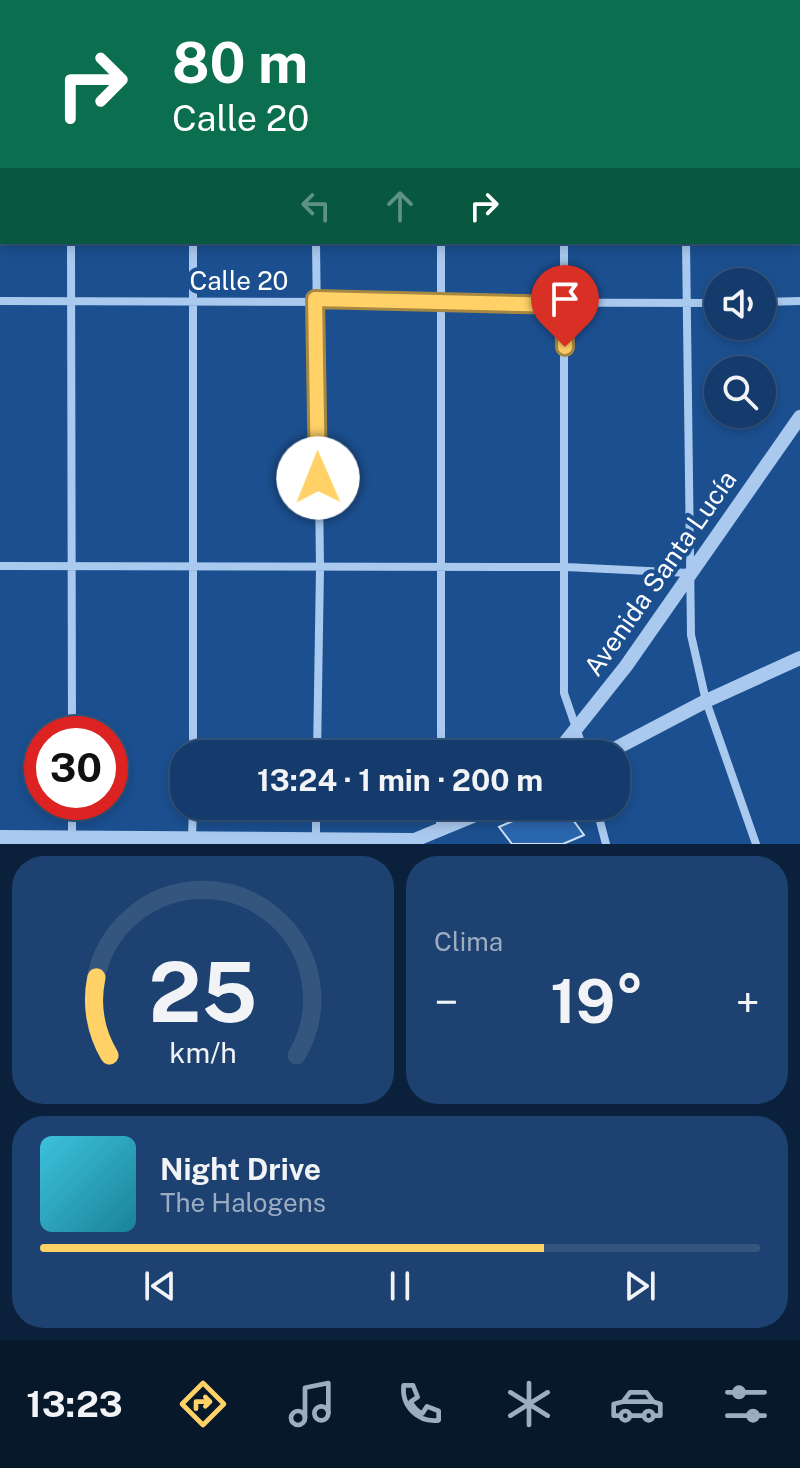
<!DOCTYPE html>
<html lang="es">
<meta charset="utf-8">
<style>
:root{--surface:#143b6b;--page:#1d4271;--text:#f1f3f6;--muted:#9dadc1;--line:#33557e;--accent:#ffd166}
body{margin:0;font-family:"Public Sans",sans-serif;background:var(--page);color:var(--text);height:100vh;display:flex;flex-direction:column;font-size:30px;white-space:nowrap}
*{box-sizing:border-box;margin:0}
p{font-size:26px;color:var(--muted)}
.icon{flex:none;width:44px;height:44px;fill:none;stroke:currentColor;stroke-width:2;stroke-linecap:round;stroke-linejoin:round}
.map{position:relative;height:844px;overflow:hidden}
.details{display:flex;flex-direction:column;gap:12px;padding:12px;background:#0b203b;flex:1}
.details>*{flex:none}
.top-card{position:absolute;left:0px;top:0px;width:800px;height:244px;box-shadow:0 4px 12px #0003,0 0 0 2px var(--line);background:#0b6e4f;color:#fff;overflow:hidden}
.fabs{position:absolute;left:704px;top:268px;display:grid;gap:16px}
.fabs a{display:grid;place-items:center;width:72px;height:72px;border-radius:50%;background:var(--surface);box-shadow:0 4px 12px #0003,0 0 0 2px var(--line);font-size:40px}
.speed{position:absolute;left:24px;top:716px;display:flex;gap:16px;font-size:40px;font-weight:700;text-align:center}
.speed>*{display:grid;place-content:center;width:104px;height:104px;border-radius:50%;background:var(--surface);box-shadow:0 4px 12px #0003,0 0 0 2px var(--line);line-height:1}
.speed .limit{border:12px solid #d22;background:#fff;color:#111}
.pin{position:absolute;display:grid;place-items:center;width:68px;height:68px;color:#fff;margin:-82px -34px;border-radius:50% 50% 50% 0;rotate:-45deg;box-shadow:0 0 8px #0007}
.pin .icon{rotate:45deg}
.me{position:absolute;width:88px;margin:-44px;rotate:359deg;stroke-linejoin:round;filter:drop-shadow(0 0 6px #0008)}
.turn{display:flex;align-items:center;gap:28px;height:168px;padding:0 40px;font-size:36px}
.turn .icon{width:104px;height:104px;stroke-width:2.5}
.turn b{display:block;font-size:56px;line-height:68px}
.lanes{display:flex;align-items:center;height:76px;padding:0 40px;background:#0003;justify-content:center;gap:40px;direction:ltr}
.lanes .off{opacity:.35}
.big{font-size:60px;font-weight:700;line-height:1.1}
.details .tile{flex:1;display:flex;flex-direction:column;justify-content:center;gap:12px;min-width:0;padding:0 28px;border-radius:32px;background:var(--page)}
.details .dial{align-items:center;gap:0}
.dial svg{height:208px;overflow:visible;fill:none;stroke:var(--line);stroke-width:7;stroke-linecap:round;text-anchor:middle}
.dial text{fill:var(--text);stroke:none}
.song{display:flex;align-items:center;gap:24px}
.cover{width:96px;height:96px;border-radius:12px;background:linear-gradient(135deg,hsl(190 70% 55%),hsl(190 70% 35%))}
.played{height:8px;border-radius:4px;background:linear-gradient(90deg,var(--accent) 70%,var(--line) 70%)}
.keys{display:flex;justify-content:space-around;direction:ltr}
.heat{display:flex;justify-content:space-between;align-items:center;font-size:44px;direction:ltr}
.details .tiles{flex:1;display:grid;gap:12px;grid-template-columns:1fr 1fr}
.tile:last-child{grid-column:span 2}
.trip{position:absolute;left:170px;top:740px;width:460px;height:80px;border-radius:32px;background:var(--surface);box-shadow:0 4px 12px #0003,0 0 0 2px var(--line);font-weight:700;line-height:80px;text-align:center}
.menu{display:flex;height:128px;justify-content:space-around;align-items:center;background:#08182b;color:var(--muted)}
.menu .icon{width:56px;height:56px}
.menu .on{color:var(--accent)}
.menu b{font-size:36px;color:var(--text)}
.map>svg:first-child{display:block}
.building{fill:#2a66ad;stroke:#cfe3fa;stroke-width:2}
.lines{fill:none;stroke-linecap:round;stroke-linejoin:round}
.minor{stroke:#a9c9ee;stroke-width:8}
.tertiary{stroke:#a9c9ee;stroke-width:14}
.route-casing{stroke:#a68842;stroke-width:20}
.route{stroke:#ffd166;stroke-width:14}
.labels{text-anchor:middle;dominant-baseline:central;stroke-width:8;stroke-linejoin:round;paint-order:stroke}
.street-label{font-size:26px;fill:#fff;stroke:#1b4f8f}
</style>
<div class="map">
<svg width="800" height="844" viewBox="0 0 800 844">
<rect width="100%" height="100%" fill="#1b4f8f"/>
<path class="building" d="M547,806H563L584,835L563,844H512L499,827Z"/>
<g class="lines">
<path class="minor" d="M75,0V2
M199,0V2
M317,0V2
M441,0V2
M686,0V2
M564,2V0
M798,35H800
M71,242L72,734
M316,242L320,568L317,754
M564,242V693L585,754
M686,242L691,635L706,701L756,844
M0,301L718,303
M762,302L800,301
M0,566L566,567L689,573
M193,754V242
M441,754V242
M72,802V839
M596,806L606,844
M440,829V806
M192,839L193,806
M316,843V806"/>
<path class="tertiary" d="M556,754L626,666L800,417
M605,754L706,701L800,658
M0,837L412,840
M405,844L497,806"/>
</g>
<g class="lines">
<g class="route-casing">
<path id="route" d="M318,478L315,299L564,305L565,347"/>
</g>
<use href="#route" class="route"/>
</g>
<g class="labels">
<g class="street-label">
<text x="239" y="280">Calle 20</text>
<text transform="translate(660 573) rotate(-55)">Avenida Santa Lucía</text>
</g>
</g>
</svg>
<div class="fabs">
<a><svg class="icon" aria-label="sound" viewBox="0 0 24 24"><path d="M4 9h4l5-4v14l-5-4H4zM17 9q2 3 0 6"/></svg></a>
<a><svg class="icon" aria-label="search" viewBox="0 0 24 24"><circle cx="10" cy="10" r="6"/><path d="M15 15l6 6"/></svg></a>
</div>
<div class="speed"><div class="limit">30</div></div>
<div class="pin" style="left:565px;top:347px;background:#d93025"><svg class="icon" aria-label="arrive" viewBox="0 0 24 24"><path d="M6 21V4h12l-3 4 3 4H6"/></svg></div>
<svg class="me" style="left:318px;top:478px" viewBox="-20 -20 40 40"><circle r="19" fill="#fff"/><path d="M0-13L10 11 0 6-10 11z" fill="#ffd166"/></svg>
<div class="trip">13:24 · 1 min · 200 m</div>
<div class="top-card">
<div class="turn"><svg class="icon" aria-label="right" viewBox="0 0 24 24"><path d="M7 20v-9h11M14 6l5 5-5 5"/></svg><div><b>80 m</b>Calle 20</div></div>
<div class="lanes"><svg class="icon off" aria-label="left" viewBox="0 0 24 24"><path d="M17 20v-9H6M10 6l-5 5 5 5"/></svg><svg class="icon off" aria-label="ahead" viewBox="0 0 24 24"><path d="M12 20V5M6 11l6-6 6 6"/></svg><svg class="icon" aria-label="right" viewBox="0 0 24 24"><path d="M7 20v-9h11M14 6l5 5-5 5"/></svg></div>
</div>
</div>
<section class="details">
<div class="tiles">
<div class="tile dial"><svg viewBox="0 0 100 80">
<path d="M14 69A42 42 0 1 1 86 69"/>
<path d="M14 69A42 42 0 0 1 9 39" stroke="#ffd166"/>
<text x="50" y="56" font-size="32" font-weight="700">25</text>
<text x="50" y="72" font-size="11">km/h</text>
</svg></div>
<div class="tile"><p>Clima</p>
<div class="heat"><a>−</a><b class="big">19°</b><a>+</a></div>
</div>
<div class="tile">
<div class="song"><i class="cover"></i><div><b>Night Drive</b><p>The Halogens</p></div></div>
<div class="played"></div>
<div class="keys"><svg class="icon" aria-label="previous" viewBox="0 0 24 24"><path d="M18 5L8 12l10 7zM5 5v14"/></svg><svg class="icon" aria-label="pause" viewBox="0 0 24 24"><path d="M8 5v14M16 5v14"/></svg><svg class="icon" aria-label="next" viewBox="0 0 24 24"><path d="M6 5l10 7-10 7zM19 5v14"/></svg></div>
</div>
</div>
</section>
<nav class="menu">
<b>13:23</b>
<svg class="icon on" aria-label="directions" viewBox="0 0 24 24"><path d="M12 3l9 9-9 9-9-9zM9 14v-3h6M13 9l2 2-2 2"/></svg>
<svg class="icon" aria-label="music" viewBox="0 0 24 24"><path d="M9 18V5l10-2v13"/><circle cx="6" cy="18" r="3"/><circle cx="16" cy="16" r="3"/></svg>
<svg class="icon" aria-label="phone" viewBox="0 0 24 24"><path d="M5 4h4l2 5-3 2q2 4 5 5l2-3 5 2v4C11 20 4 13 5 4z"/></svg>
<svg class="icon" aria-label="climate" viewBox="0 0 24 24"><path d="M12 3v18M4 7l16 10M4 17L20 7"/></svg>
<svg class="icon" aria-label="car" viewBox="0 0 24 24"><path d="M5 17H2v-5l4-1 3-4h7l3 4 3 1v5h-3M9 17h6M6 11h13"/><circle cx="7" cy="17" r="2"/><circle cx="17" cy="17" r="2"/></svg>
<svg class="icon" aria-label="filters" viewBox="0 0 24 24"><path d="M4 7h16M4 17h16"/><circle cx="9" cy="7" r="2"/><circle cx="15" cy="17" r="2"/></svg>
</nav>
